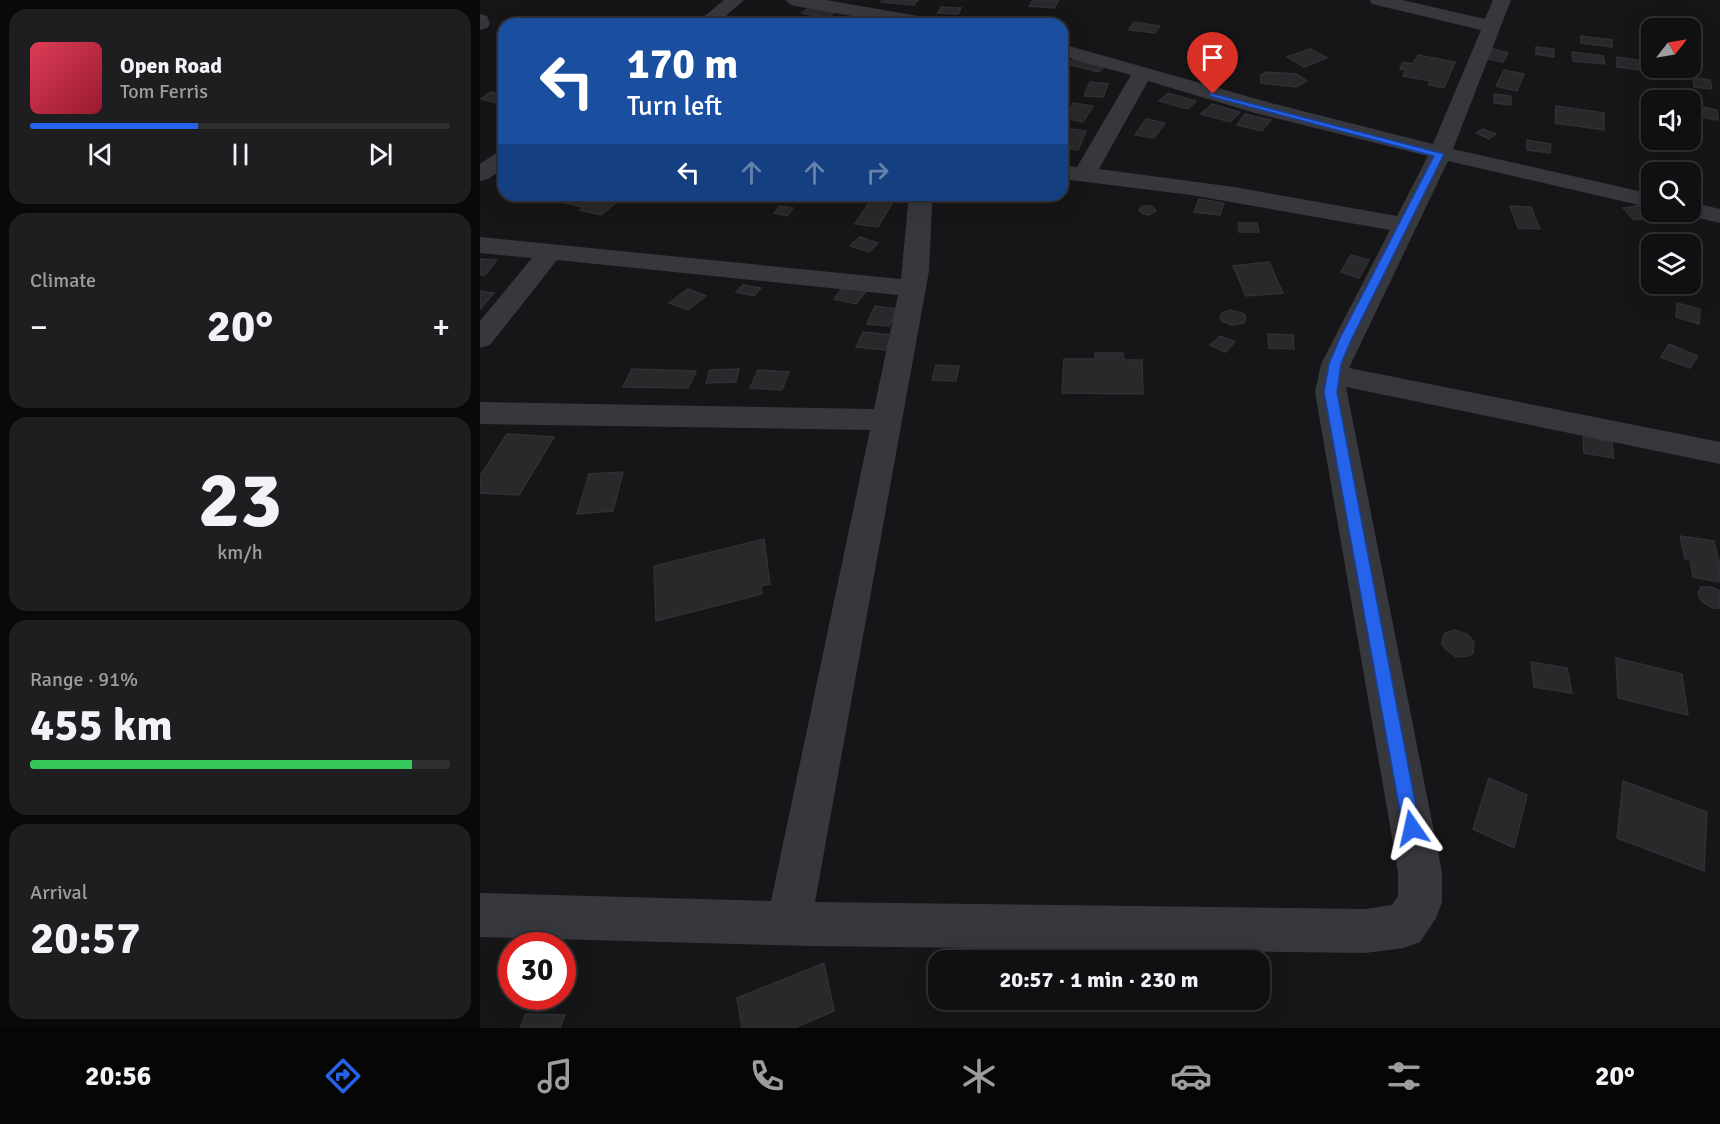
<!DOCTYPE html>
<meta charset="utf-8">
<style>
:root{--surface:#101012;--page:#1e1e20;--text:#f1f3f6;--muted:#9c9d9f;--line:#303032;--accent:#2563eb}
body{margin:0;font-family:Signika,sans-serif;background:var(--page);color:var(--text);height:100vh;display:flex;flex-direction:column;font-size:22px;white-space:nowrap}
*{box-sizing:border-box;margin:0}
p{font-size:20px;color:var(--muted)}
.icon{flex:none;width:33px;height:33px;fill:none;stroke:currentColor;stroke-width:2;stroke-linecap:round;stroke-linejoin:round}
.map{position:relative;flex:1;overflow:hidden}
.panel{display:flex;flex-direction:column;gap:9px;padding:9px;background:#09090a;width:480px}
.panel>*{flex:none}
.guide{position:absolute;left:18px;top:18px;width:570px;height:183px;border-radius:18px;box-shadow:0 6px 24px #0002,0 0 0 2px var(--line);background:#1a4fa0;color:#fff;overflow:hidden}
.needle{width:39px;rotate:59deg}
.fabs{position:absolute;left:1161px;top:18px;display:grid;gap:12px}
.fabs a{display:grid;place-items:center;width:60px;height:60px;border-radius:12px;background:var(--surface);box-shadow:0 6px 24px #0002,0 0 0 2px var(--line);font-size:30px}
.speed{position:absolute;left:18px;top:932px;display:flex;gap:12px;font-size:30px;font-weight:700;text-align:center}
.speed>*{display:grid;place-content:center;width:78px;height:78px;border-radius:50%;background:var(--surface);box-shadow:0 6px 24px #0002,0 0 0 2px var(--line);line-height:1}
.speed .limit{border:9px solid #d22;background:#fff;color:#111}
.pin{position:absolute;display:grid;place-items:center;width:51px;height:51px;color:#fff;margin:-62px -26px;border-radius:50% 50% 50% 0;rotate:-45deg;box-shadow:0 0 6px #0007}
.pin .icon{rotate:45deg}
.me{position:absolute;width:66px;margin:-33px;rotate:349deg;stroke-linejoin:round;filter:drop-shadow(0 0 4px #0008)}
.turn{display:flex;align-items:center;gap:21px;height:126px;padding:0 30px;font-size:27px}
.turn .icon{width:78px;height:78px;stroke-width:2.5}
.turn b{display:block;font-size:42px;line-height:51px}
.lanes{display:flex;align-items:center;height:57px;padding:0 30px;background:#0003;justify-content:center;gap:30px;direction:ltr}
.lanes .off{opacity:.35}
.big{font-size:45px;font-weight:700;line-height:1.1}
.panel .widget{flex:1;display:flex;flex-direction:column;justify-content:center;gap:9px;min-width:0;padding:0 21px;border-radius:18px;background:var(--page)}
.panel .dial{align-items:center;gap:0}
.dial b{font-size:78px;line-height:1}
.song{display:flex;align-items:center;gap:18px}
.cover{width:72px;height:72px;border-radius:9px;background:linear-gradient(135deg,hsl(350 70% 55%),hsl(350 70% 35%))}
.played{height:6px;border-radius:3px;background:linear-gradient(90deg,var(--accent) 40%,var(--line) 40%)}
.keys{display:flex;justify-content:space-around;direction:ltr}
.heat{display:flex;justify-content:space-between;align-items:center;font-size:33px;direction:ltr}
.charge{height:9px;border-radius:4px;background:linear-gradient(90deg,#34c759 91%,var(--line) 0)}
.trip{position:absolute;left:448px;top:950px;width:342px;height:60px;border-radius:18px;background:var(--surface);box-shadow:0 6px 24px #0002,0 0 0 2px var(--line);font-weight:700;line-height:60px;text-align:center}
.tabs{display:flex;height:96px;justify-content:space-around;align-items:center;background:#060607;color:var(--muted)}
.tabs .icon{width:42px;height:42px}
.tabs .selected{color:var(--accent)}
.tabs b{font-size:27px;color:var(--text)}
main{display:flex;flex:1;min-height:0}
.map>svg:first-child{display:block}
.building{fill:#29292c;stroke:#303034;stroke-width:1.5}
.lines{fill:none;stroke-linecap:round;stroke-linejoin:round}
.minor{fill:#37383d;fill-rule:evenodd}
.route{fill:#2563eb;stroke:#184099;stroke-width:1.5}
</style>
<main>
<section class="panel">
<div class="widget">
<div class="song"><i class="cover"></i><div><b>Open Road</b><p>Tom Ferris</p></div></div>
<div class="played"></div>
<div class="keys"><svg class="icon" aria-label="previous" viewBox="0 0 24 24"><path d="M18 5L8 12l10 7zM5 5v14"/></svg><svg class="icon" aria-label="pause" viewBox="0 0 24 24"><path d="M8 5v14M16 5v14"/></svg><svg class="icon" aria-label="next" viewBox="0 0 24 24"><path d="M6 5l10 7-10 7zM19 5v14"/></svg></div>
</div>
<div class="widget"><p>Climate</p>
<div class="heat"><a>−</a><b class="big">20°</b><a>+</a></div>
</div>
<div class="widget dial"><b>23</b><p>km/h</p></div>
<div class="widget"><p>Range · 91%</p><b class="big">455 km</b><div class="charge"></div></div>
<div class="widget"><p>Arrival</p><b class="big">20:57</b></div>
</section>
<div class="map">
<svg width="1240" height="1028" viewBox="0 0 1240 1028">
<rect width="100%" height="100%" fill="#161618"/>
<path class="building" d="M402,0H438L434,5L401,2Z
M553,0H579L574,8L549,6Z
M331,6L356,11L347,18L322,13Z
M461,7L481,8L478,14L458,13Z
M389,17L409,22L379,24Z
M654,22L680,26L675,33L649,30Z
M1101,36L1132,40V47L1101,43Z
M1056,47L1074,49V57L1056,54Z
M830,49L847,58L824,67L807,57Z
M1013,49L1028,53L1023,62L1007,59Z
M1092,52L1123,56L1125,64L1093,61Z
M938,55L975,62L964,88L949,85L950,81L923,76L926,70L920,69L923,62L933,64Z
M1137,57L1169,62V71L1137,67Z
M594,59L624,67L618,72L588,64Z
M1184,68H1203L1205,75L1186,73Z
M733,69L749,74L742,80L726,74Z
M1024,70L1044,74L1037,91L1016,86Z
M787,72L816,74L827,81L816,87L781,83V75Z
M1213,78L1230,80L1232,89L1214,87Z
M610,82L628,84L623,97L604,96Z
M11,92L24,95V98L17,103L1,99Z
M688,93L716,101L708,109L679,101Z
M1014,94L1031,96V105L1014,103Z
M593,103L613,106L603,122L586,119Z
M732,104L760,112L750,122L721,114Z
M1076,106L1124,113V130L1075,123Z
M1217,106L1237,110L1238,120L1217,116Z
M765,114L791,120L782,131L757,125Z
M666,119L685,123L674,138L655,135Z
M582,128L606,131L598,150L582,148Z
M1003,129L1016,134L1009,139L996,133Z
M1047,140L1071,144L1070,153L1047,150Z
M95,195H145L121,215L100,210L103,207L86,203Z
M394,195L416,197L398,227L375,224Z
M719,199L744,203L740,215L714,212Z
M1163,205L1175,216L1154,220L1143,208Z
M300,206L313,208L307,216L294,213Z
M662,206H672L676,211L669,215L663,214L659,210Z
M1030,206L1051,207L1060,229L1038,228Z
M758,223H777L779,232H759Z
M380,237L398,243L389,252L370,246Z
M871,255L889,260L879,278L861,272Z
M0,260V259L17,260L5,275H0Z
M789,262L803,293L766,296L753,266Z
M365,284L388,289L376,304L354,299Z
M263,285L281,288L274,296L256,292Z
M208,289L226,296L208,310L189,303Z
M0,291L14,293L0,309Z
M1197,303L1220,309L1219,324L1196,317Z
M395,306L418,309L409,326L387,324Z
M750,310L764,314L766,317L764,323L751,325L742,321L740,318L742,313Z
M383,332L412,335L405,350L376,347Z
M788,334L813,335L814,349L789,348Z
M740,336L755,342L745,352L730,345Z
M1189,344L1218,356L1210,368L1181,357Z
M615,353H643L644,360H662L663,394L582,393L584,359H615Z
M456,365L479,366L476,381L452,380Z
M152,369L216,371L208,388L143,387Z
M259,369L256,382L226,383L230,370Z
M278,370L309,372L302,390L270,388Z
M27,434L74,437L39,495L0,493V476Z
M1103,437L1132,442L1134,458L1104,453Z
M143,472L133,511L97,514L109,474Z
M1200,536L1234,541L1240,566V582L1213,577L1210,559H1205Z
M284,539L290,584L281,586L282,594L176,621L174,566Z
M1221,587H1231L1240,591V608H1233L1222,602L1218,594Z
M974,630L987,634L991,638L994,643L993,653L988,656L976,657L965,649L962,644L964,634Z
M1136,658L1202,674L1208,715L1138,698Z
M1051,662L1087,668L1092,693L1054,687Z
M1009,778L1047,795L1034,848L993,829Z
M1143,781L1227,812L1224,871L1137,838Z
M344,963L354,1011L314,1028H262L257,998Z
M46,1014L85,1015L80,1028H40Z"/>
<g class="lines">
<path class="minor" d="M244,0H264L237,24H215Z
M306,0H346L450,18L457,20L460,24H418L315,6L309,4Z
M889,0H922L1005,19L1013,0H1031L973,149L1172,194V208L968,161L869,368L1240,442V464L866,387L962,872V902L956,918L940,942L924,948L885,953L331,946L0,937V893L291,901L390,430L0,424V402L394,409L418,295L77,260L10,345L0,348V321L52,258L0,253V237L421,279L428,205L432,195H456L452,205L449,271L335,902L885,909L912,905L918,896V872L835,392L841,364L910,230L711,195L582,179V165L597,167L651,75L582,56V44L791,103L953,144L1001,30L892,4ZM668,81L775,113L948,156L917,216L754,187L619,169Z
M0,14L7,16L10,24L7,28L0,30Z
M24,151V168L8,179L0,181V164L16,153Z
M1210,202L1240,209V223L1201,214L1200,212H1210Z"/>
</g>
<path class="route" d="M730,93L964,154L871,340L861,364L857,392L940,828L938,834L932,837L925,834L923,828L844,392L849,364L859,340L954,156L730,96Z"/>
</svg>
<div class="fabs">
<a><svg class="needle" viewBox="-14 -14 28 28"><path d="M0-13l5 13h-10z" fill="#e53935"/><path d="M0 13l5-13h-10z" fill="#9c9d9f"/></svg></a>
<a><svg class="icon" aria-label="sound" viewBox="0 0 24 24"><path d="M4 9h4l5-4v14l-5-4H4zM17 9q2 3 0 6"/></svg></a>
<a><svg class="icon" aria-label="search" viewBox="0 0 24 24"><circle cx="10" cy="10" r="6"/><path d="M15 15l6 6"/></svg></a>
<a><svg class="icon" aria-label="layers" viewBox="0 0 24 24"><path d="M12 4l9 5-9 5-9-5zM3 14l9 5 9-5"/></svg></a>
</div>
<div class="speed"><div class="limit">30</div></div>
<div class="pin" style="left:733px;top:94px;background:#d93025"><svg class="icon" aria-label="arrive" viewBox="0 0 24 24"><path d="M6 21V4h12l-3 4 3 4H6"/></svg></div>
<svg class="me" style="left:932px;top:828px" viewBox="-20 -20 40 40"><path d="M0-17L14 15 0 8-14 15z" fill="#2563eb" stroke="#fff" stroke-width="4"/></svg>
<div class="trip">20:57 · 1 min · 230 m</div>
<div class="guide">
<div class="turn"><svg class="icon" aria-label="left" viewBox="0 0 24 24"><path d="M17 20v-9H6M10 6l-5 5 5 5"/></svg><div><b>170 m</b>Turn left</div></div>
<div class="lanes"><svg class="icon" aria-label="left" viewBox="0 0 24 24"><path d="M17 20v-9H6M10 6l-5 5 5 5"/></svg><svg class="icon off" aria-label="ahead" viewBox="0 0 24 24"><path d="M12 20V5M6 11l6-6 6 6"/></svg><svg class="icon off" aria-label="ahead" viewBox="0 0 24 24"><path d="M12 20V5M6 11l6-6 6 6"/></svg><svg class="icon off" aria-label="right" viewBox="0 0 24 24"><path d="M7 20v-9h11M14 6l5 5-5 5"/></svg></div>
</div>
</div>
</main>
<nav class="tabs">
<b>20:56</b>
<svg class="icon selected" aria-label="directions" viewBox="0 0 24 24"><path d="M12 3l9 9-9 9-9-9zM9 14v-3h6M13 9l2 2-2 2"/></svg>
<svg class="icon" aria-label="music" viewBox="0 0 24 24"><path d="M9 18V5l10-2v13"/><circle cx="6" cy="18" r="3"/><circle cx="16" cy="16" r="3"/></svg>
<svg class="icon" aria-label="phone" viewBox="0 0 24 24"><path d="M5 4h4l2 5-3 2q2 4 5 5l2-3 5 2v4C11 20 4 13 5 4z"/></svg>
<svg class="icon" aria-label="climate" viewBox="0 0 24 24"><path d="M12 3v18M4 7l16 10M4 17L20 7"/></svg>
<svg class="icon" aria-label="car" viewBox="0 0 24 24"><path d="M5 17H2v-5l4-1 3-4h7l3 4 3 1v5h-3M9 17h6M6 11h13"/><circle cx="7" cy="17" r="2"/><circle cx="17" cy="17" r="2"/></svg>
<svg class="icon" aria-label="filters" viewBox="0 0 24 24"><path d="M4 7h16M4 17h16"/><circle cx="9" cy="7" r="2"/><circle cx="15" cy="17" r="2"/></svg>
<b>20°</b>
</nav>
